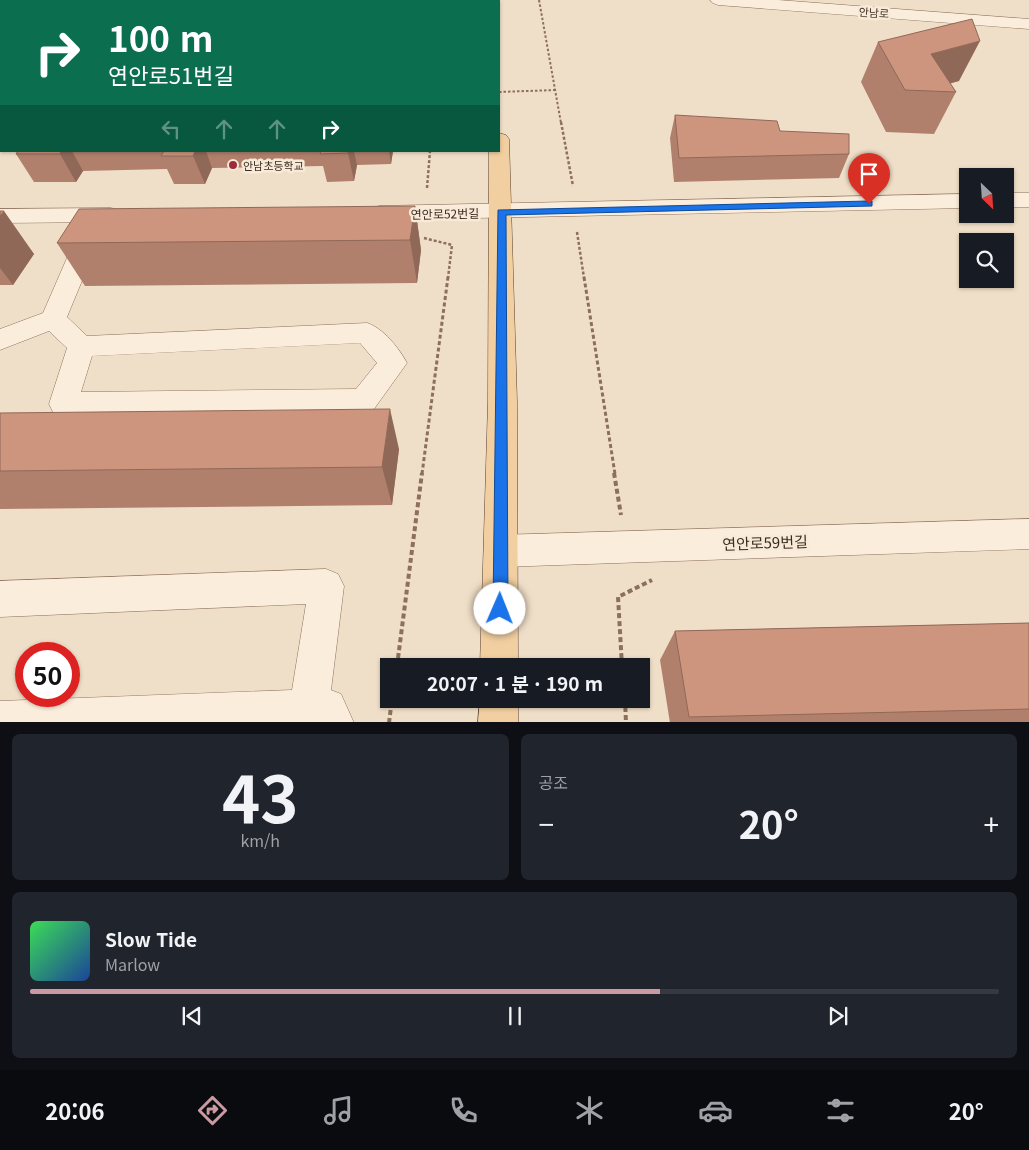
<!DOCTYPE html>
<html lang="ko">
<meta charset="utf-8">
<style>
:root{--surface:#171b24;--page:#20242c;--text:#f1f3f6;--muted:#9ea1a6;--line:#363941;--accent:#cb99a1}
body{margin:0;font-family:Georgia,"Noto Sans KR",serif;background:var(--page);color:var(--text);height:100vh;display:flex;flex-direction:column;font-size:19px;white-space:nowrap}
*{box-sizing:border-box;margin:0}
p{font-size:16px;color:var(--muted)}
.icon{flex:none;width:28px;height:28px;fill:none;stroke:currentColor;stroke-width:2;stroke-linecap:round;stroke-linejoin:round}
.map{position:relative;height:722px;overflow:hidden}
.sheet{display:flex;flex-direction:column;gap:12px;padding:12px;background:#0d0f14;flex:1}
.sheet>*{flex:none}
.banner{position:absolute;left:0px;top:0px;width:500px;height:152px;box-shadow:0 1px 4px #0004;background:#0b6e4f;color:#fff;overflow:hidden}
.needle{width:32px;rotate:155deg}
.tools{position:absolute;left:959px;top:168px;display:grid;gap:10px}
.tools a{display:grid;place-items:center;width:55px;height:55px;border-radius:0px;background:var(--surface);box-shadow:0 1px 4px #0004;font-size:25px}
.speed{position:absolute;left:15px;top:642px;display:flex;gap:10px;font-size:25px;font-weight:700;text-align:center}
.speed>*{display:grid;place-content:center;width:65px;height:65px;border-radius:50%;background:var(--surface);box-shadow:0 1px 4px #0004;line-height:1}
.speed .limit{border:8px solid #d22;background:#fff;color:#111}
.pin{position:absolute;display:grid;place-items:center;width:42px;height:42px;color:#fff;margin:-51px -21px;border-radius:50% 50% 50% 0;rotate:-45deg;box-shadow:0 0 5px #0007}
.pin .icon{rotate:45deg}
.me{position:absolute;width:55px;margin:-28px;rotate:1deg;stroke-linejoin:round;filter:drop-shadow(0 0 4px #0008)}
.turn{display:flex;align-items:center;gap:18px;height:105px;padding:0 25px;font-size:22px}
.turn .icon{width:65px;height:65px;stroke-width:2.5}
.turn b{display:block;font-size:35px;line-height:42px}
.lanes{display:flex;align-items:center;height:48px;padding:0 25px;background:#0003;justify-content:center;gap:25px;direction:ltr}
.lanes .off{opacity:.35}
.big{font-size:38px;font-weight:700;line-height:1.1}
.sheet .widget{flex:1;display:flex;flex-direction:column;justify-content:center;gap:8px;min-width:0;padding:0 18px;border-radius:8px;background:var(--page)}
.sheet .dial{align-items:center;gap:0}
.dial b{font-size:65px;line-height:1}
.song{display:flex;align-items:center;gap:15px}
.cover{width:60px;height:60px;border-radius:8px;background:linear-gradient(135deg,hsl(130 70% 55%),hsl(220 70% 35%))}
.played{height:5px;border-radius:2px;background:linear-gradient(90deg,var(--accent) 65%,var(--line) 65%)}
.keys{display:flex;justify-content:space-around;direction:ltr}
.heat{display:flex;justify-content:space-between;align-items:center;font-size:28px;direction:ltr}
.sheet .tiles{flex:1;display:grid;gap:12px;grid-template-columns:1fr 1fr}
.widget:last-child{grid-column:span 2}
.trip{position:absolute;left:380px;top:658px;width:270px;height:50px;border-radius:0px;background:var(--surface);box-shadow:0 1px 4px #0004;font-weight:700;line-height:50px;text-align:center}
.tab-bar{display:flex;height:80px;justify-content:space-around;align-items:center;background:#090b0e;color:var(--muted)}
.tab-bar .icon{width:35px;height:35px}
.tab-bar .active{color:var(--accent)}
.tab-bar b{font-size:22px;color:var(--text)}
.map>svg:first-child{display:block}
.lines{fill:none;stroke-linecap:round;stroke-linejoin:round}
.minor-casing{stroke:#8d705c;stroke-width:1}
.major-casing{stroke:#5b3f30;stroke-width:1}
.path-far3{stroke:#8d705c;stroke-width:2;stroke-dasharray:2.5 2;stroke-linecap:butt}
.path-far2{stroke:#8d705c;stroke-width:2.5;stroke-dasharray:3 2;stroke-linecap:butt}
.path-far1{stroke:#8d705c;stroke-width:3;stroke-dasharray:4 2.5;stroke-linecap:butt}
.path{stroke:#8d705c;stroke-width:4;stroke-dasharray:5 3;stroke-linecap:butt}
.minor{fill:#faeddc;fill-rule:evenodd}
.major{fill:#f2cfa1;fill-rule:evenodd}
.wall{fill:#b1806c}
.shaded-wall{fill:#906858}
.building{fill:#ce957e;stroke:#906858}
.route{fill:#1a73e8;stroke:#114b97}
.poi-dot{fill:#9d2b3a;stroke:#f7ead8;stroke-width:2}
.labels{text-anchor:middle;dominant-baseline:central;stroke-width:5;stroke-linejoin:round;paint-order:stroke}
.far-street-label{font-size:11px;fill:#3d2b20;stroke:#f7ead8}
.far-poi-label{font-size:11px;fill:#3d2b20;stroke:#f7ead8;text-anchor:start}
.street-label{font-size:12px;fill:#3d2b20;stroke:#f7ead8}
.near-street-label{font-size:15px;fill:#3d2b20;stroke:#f7ead8}
</style>
<div class="map">
<svg width="1029" height="723" viewBox="0 0 1029 723">
<rect width="100%" height="100%" fill="#f0dfc8"/>
<g class="lines">
<g class="minor-casing">
<path id="minor" d="M710,0H778L1029,19V29L718,5L713,3Z
M0,7H1V17H0Z
M1005,193H1029V207H1005Z
M968,194V208L379,220L371,218L368,213L371,208L379,206Z
M111,208L119,210L122,215L119,220L111,222L0,223V209Z
M89,227L97,230L101,235L67,317L87,336L367,323C383,328 399,348 407,363L374,409L364,413L63,416L53,412L49,404L67,348L49,331L0,350V329L43,313L77,235L81,230ZM360,343L377,363L356,389L81,392L92,356Z
M1029,519V549L501,567L489,562L484,551L489,540L501,535Z
M326,569L338,574L344,586L331,690L341,694L354,723H0V701L292,690L306,604L0,617V581Z"/>
</g>
<g class="major-casing">
<path id="major" d="M466,0H482L483,1H467Z
M499,133L506,135L509,139L517,402L518,666H480L488,402L489,151H499Z
M480,699H518V723H478Z"/>
</g>
<path class="path-far3" d="M436,0L438,1
M539,0L561,123
M23,1L32,0
M499,92L556,90"/>
<path class="path-far2" d="M561,122L573,186
M427,188L430,151
M577,232L584,278
M424,238L452,245L448,278"/>
<path class="path-far1" d="M584,277L615,474
M422,474L448,277"/>
<path class="path" d="M614,473L621,515
M397,666L422,473
M622,666L618,597L652,580
M625,699L626,723
M389,723L392,699"/>
<use href="#minor" class="minor"/>
<use href="#major" class="major"/>
</g>
<path class="wall" d="M878,42L959,81L950,83L956,92L934,134L886,132L861,82Z
M675,115L780,131L849,154L839,178L674,182L670,138Z
M18,151H393L391,164L357,165L354,181L327,182L323,166L212,168L205,184H174L167,169L83,171L76,182H34L16,154Z
M415,206L421,250L417,283L85,286L57,243Z
M0,211L34,254L13,285H0Z
M0,413L399,449L392,505L0,509Z
M1029,623V723H670L660,660L675,631Z"/>
<path class="shaded-wall" d="M980,41L959,81L924,91L931,54Z
M0,132L1,134V146L0,148Z
M61,151H72L83,171L76,182L60,154Z
M195,151H206L212,168L205,184L193,156Z
M348,151H354L357,165L354,181L348,153Z
M389,151H393L391,164Z
M415,206L421,250L417,283L410,240Z
M4,211L34,254L13,285L0,268V216Z
M390,409L399,449L392,505L382,467Z"/>
<path class="building" d="M163,0H411L412,1H163Z
M972,19L980,41L931,54L956,92L905,90L878,42Z
M675,115L777,121L780,131L849,134V154L679,158Z
M18,151H61L60,154H16Z
M164,151H195L193,156H161Z
M321,151H348V153L320,154Z
M415,206L410,240L57,243L79,209Z
M0,211H4L0,216Z
M390,409L382,467L0,471V413Z
M1029,623V709L689,717L675,631Z"/>
<path class="route" d="M869,201H872V206L506,215L508,609L506,614L500,616L495,614L493,609L498,210Z"/>
<circle class="poi-dot" cx="233" cy="165" r="5"/>
<g class="labels">
<g class="far-street-label">
<text transform="translate(874 12) rotate(4)">안남로</text>
</g>
<g class="far-poi-label">
<text x="243" y="165">안남초등학교</text>
</g>
<g class="street-label">
<text transform="translate(445 213) rotate(-1)">연안로52번길</text>
</g>
<g class="near-street-label">
<text transform="translate(765 542) rotate(-2)">연안로59번길</text>
</g>
</g>
</svg>
<div class="tools">
<a><svg class="needle" viewBox="-14 -14 28 28"><path d="M0-13l5 13h-10z" fill="#e53935"/><path d="M0 13l5-13h-10z" fill="#9ea1a6"/></svg></a>
<a><svg class="icon" aria-label="search" viewBox="0 0 24 24"><circle cx="10" cy="10" r="6"/><path d="M15 15l6 6"/></svg></a>
</div>
<div class="speed"><div class="limit">50</div></div>
<div class="pin" style="left:869px;top:204px;background:#d93025"><svg class="icon" aria-label="arrive" viewBox="0 0 24 24"><path d="M6 21V4h12l-3 4 3 4H6"/></svg></div>
<svg class="me" style="left:500px;top:609px" viewBox="-20 -20 40 40"><circle r="19" fill="#fff"/><path d="M0-13L10 11 0 6-10 11z" fill="#1a73e8"/></svg>
<div class="trip">20:07 · 1 분 · 190 m</div>
<div class="banner">
<div class="turn"><svg class="icon" aria-label="right" viewBox="0 0 24 24"><path d="M7 20v-9h11M14 6l5 5-5 5"/></svg><div><b>100 m</b>연안로51번길</div></div>
<div class="lanes"><svg class="icon off" aria-label="left" viewBox="0 0 24 24"><path d="M17 20v-9H6M10 6l-5 5 5 5"/></svg><svg class="icon off" aria-label="ahead" viewBox="0 0 24 24"><path d="M12 20V5M6 11l6-6 6 6"/></svg><svg class="icon off" aria-label="ahead" viewBox="0 0 24 24"><path d="M12 20V5M6 11l6-6 6 6"/></svg><svg class="icon" aria-label="right" viewBox="0 0 24 24"><path d="M7 20v-9h11M14 6l5 5-5 5"/></svg></div>
</div>
</div>
<section class="sheet">
<div class="tiles">
<div class="widget dial"><b>43</b><p>km/h</p></div>
<div class="widget"><p>공조</p>
<div class="heat"><a>−</a><b class="big">20°</b><a>+</a></div>
</div>
<div class="widget">
<div class="song"><i class="cover"></i><div><b>Slow Tide</b><p>Marlow</p></div></div>
<div class="played"></div>
<div class="keys"><svg class="icon" aria-label="previous" viewBox="0 0 24 24"><path d="M18 5L8 12l10 7zM5 5v14"/></svg><svg class="icon" aria-label="pause" viewBox="0 0 24 24"><path d="M8 5v14M16 5v14"/></svg><svg class="icon" aria-label="next" viewBox="0 0 24 24"><path d="M6 5l10 7-10 7zM19 5v14"/></svg></div>
</div>
</div>
</section>
<nav class="tab-bar">
<b>20:06</b>
<svg class="icon active" aria-label="directions" viewBox="0 0 24 24"><path d="M12 3l9 9-9 9-9-9zM9 14v-3h6M13 9l2 2-2 2"/></svg>
<svg class="icon" aria-label="music" viewBox="0 0 24 24"><path d="M9 18V5l10-2v13"/><circle cx="6" cy="18" r="3"/><circle cx="16" cy="16" r="3"/></svg>
<svg class="icon" aria-label="phone" viewBox="0 0 24 24"><path d="M5 4h4l2 5-3 2q2 4 5 5l2-3 5 2v4C11 20 4 13 5 4z"/></svg>
<svg class="icon" aria-label="climate" viewBox="0 0 24 24"><path d="M12 3v18M4 7l16 10M4 17L20 7"/></svg>
<svg class="icon" aria-label="car" viewBox="0 0 24 24"><path d="M5 17H2v-5l4-1 3-4h7l3 4 3 1v5h-3M9 17h6M6 11h13"/><circle cx="7" cy="17" r="2"/><circle cx="17" cy="17" r="2"/></svg>
<svg class="icon" aria-label="filters" viewBox="0 0 24 24"><path d="M4 7h16M4 17h16"/><circle cx="9" cy="7" r="2"/><circle cx="15" cy="17" r="2"/></svg>
<b>20°</b>
</nav>
